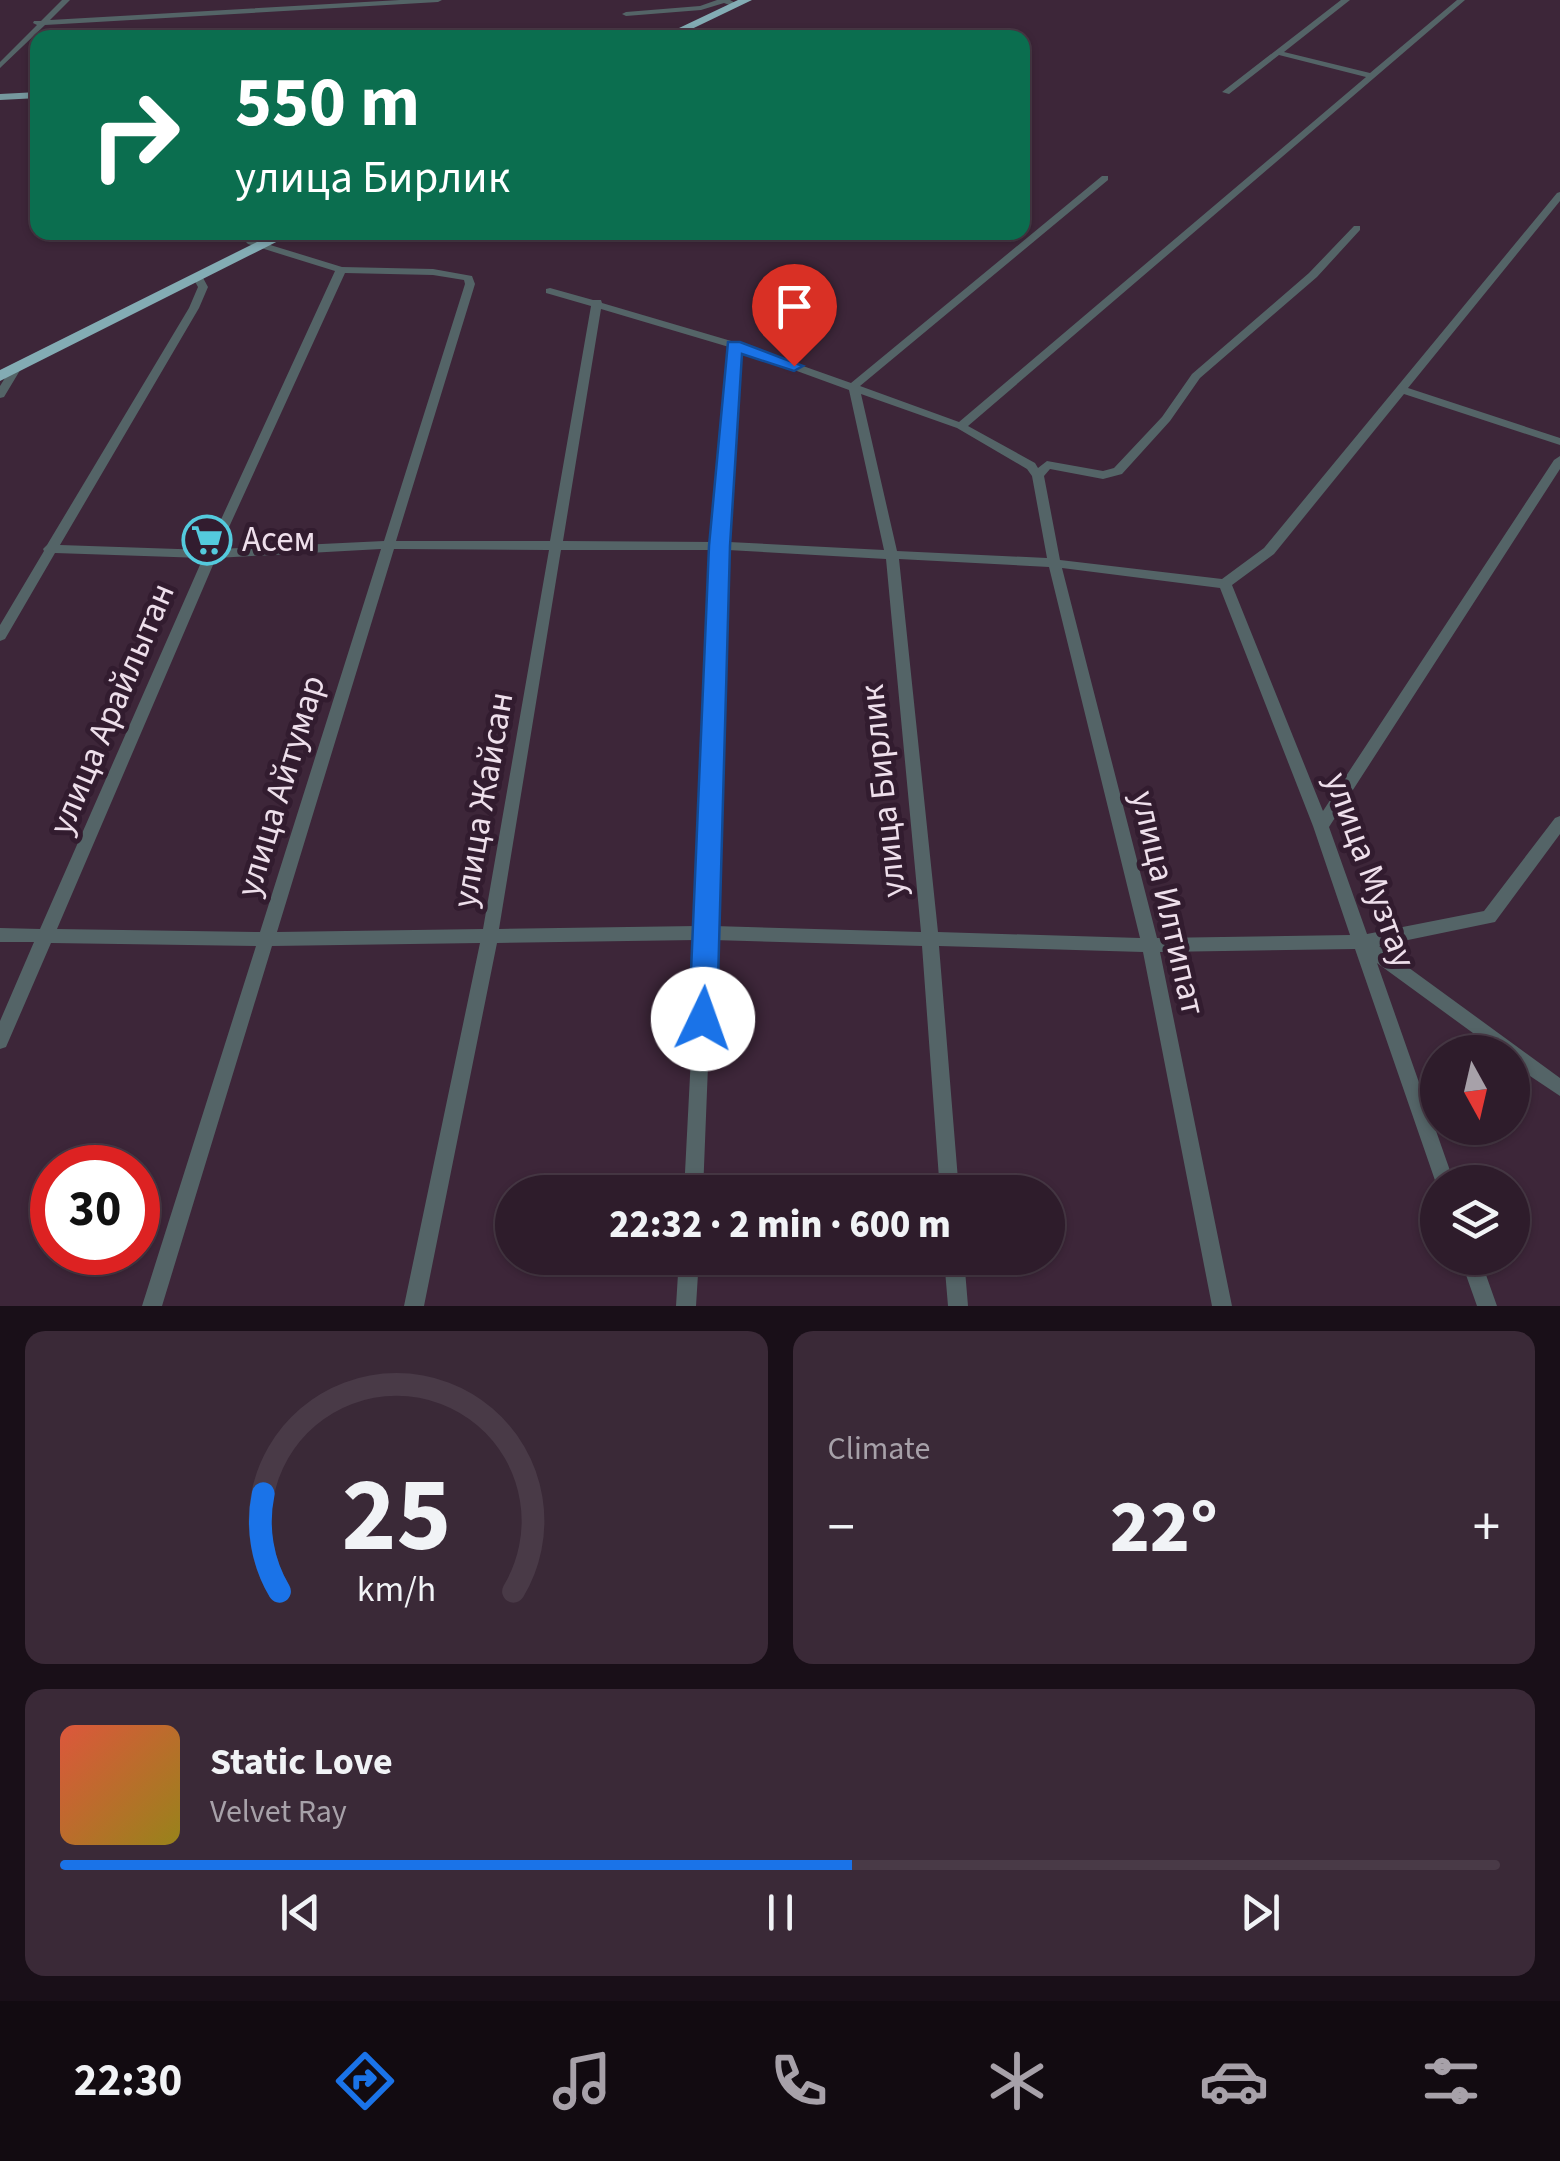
<!DOCTYPE html>
<meta charset="utf-8">
<style>
:root{--surface:#2e1c2b;--page:#3a2937;--text:#f1f3f6;--muted:#a7a1a9;--line:#493a47;--accent:#1a73e8}
body{margin:0;font-family:"Source Sans 3",sans-serif;background:var(--page);color:var(--text);height:100vh;display:flex;flex-direction:column;font-size:38px;white-space:nowrap}
*{box-sizing:border-box;margin:0}
p{font-size:32px;color:var(--muted)}
.icon{flex:none;width:55px;height:55px;fill:none;stroke:currentColor;stroke-width:2;stroke-linecap:round;stroke-linejoin:round}
.map{position:relative;height:1306px;overflow:hidden}
.drawer{display:flex;flex-direction:column;gap:25px;padding:25px;background:#190f18;flex:1}
.drawer>*{flex:none}
.banner{position:absolute;left:30px;top:30px;width:1000px;height:210px;border-radius:20px;box-shadow:0 2px 8px #0004,0 0 0 2px var(--line);background:#0b6e4f;color:#fff;overflow:hidden}
.needle{width:65px;rotate:172deg}
.buttons{position:absolute;left:1420px;top:1035px;display:grid;gap:20px}
.buttons a{display:grid;place-items:center;width:110px;height:110px;border-radius:50%;background:var(--surface);box-shadow:0 2px 8px #0004,0 0 0 2px var(--line);font-size:50px}
.speed{position:absolute;left:30px;top:1145px;display:flex;gap:20px;font-size:50px;font-weight:700;text-align:center}
.speed>*{display:grid;place-content:center;width:130px;height:130px;border-radius:50%;background:var(--surface);box-shadow:0 2px 8px #0004,0 0 0 2px var(--line);line-height:1}
.speed .limit{border:15px solid #d22;background:#fff;color:#111}
.pin{position:absolute;display:grid;place-items:center;width:85px;height:85px;color:#fff;margin:-102px -42px;border-radius:50% 50% 50% 0;rotate:-45deg;box-shadow:0 0 10px #0007}
.pin .icon{rotate:45deg}
.me{position:absolute;width:110px;margin:-55px;rotate:3deg;stroke-linejoin:round;filter:drop-shadow(0 0 8px #0008)}
.turn{display:flex;align-items:center;gap:35px;height:210px;padding:0 40px;font-size:45px}
.turn .icon{width:130px;height:130px;stroke-width:2.5}
.turn b{display:block;font-size:70px;line-height:85px}
.big{font-size:75px;font-weight:800;line-height:1.1}
.drawer .card{flex:1;display:flex;flex-direction:column;justify-content:center;gap:15px;min-width:0;padding:0 35px;border-radius:20px;background:var(--page)}
.drawer .dial{align-items:center;gap:0}
.dial svg{height:260px;overflow:visible;fill:none;stroke:var(--line);stroke-width:7;stroke-linecap:round;text-anchor:middle}
.dial text{fill:var(--text);stroke:none}
.song{display:flex;align-items:center;gap:30px}
.cover{width:120px;height:120px;border-radius:15px;background:linear-gradient(135deg,hsl(10 70% 55%),hsl(50 70% 35%))}
.played{height:10px;border-radius:5px;background:linear-gradient(90deg,var(--accent) 55%,var(--line) 55%)}
.keys{display:flex;justify-content:space-around;direction:ltr}
.heat{display:flex;justify-content:space-between;align-items:center;font-size:55px;direction:ltr}
.drawer .tiles{flex:1;display:grid;gap:25px;grid-template-columns:1fr 1fr}
.card:last-child{grid-column:span 2}
.trip{position:absolute;left:495px;top:1175px;width:570px;height:100px;border-radius:50px;background:var(--surface);box-shadow:0 2px 8px #0004,0 0 0 2px var(--line);font-weight:800;line-height:100px;text-align:center}
.menu{display:flex;height:160px;justify-content:space-around;align-items:center;background:#120b11;color:var(--muted)}
.menu .icon{width:70px;height:70px}
.menu .on{color:var(--accent)}
.menu b{font-size:45px;color:var(--text)}
.map>svg:first-child{display:block}
.lines{fill:none;stroke-linecap:round;stroke-linejoin:round}
.minor{fill:#546467;fill-rule:evenodd}
.major{fill:#76989e;fill-rule:evenodd}
.highway{fill:#83acb4;fill-rule:evenodd}
.route{fill:#1a73e8;stroke:#114b97;stroke-width:2.5}
.labels{text-anchor:middle;dominant-baseline:central;stroke-width:10;stroke-linejoin:round;paint-order:stroke}
.poi-label{font-size:35px;fill:#eedfeb;stroke:#321c2f;text-anchor:start}
.street-label{font-size:35px;fill:#eedfeb;stroke:#321c2f}
</style>
<div class="map">
<svg width="1560" height="1306" viewBox="0 0 1560 1306">
<rect width="100%" height="100%" fill="#3d2639"/>
<g class="lines">
<path class="minor" d="M62,0H70L50,20L400,0H442L438,2L45,25L0,68V62L37,25L33,23L34,21H41Z
M717,0H730L739,5L735,7L724,3L701,10L626,16L622,14L626,12L700,6Z
M1341,0H1350L1284,52L1370,73L1457,0H1465L968,426L1035,463L1038,468L1047,461L1103,471L1114,468L1162,417L1192,374L1309,273L1354,226H1360V230L1317,277L1200,378L1170,421L1122,474L1103,479L1050,469L1044,476L1060,560L1222,579L1264,548L1557,193L1560,192V201L1408,388L1560,438V445L1404,394L1274,554L1232,585L1323,811L1554,460L1560,456V469L1329,827L1367,934L1484,911L1555,818L1560,816V834L1495,922L1379,946L1560,1078V1096L1512,1064V1052H1499L1377,963L1454,1182H1438V1189L1355,949L1160,952L1232,1306H1212L1143,952L939,946L959,1192H940L922,946L713,940L703,1192H684L697,940L497,943L424,1306H404L480,943L272,946L162,1306H142L256,946L51,943L6,1047L0,1049V1021L34,942H0V928L40,929L203,558L55,553L5,639L0,641V625L44,551L43,549L47,545L189,308L198,287L193,278L194,276H202L208,287L199,308L60,545L207,550L335,271L248,244L246,242L251,239L342,267L433,269L472,276L475,284L396,541H550L591,306L546,293V289L550,288L593,300H601L602,303L738,343L851,383L1102,176H1108V180L860,386L959,422L1366,77L1279,55L1229,94L1222,92ZM345,273L433,275L464,280L465,284L384,541L219,549ZM601,309L729,347L716,542L563,541ZM739,350L849,390L884,550L729,542ZM861,394L957,428L1027,469L1032,476L1047,558L897,551ZM381,549L260,932L57,929L216,558ZM394,549L549,550L483,929L277,932ZM561,550H715L697,926L499,929ZM728,550L886,559L921,932L714,926ZM899,559L1049,567L1140,938L938,932ZM1062,568L1220,588L1313,826L1350,935L1157,938Z
M17,364L22,367L4,397L0,398V386L13,365Z
M679,1258H699L696,1306H676Z
M944,1258H964L968,1306H948Z
M1460,1258H1480L1497,1306H1477Z"/>
<path class="major" d="M38,92V98L0,100V94Z"/>
<path class="highway" d="M738,0H752L673,38H658Z
M277,232H296L0,381V370Z"/>
</g>
<path class="route" d="M728,342H740L803,366L794,371L742,354L730,546L717,1019L713,1028L703,1031L693,1028L689,1019L709,546Z"/>
<defs>
<g id="supermarket-ring" transform="scale(2.5)"><circle r="9.5" fill="#321c2f" stroke="#54cadd" stroke-width="1.5"/><path d="M-6-5.5h2.5l.6 2H6L4.5 2H-2.5L-4.4-4H-6ZM-1.5 3.2a1.3 1.3 0 1 0 .1 0ZM3 3.2a1.3 1.3 0 1 0 .1 0Z" fill="#54cadd"/></g>
</defs>
<g fill-rule="evenodd">
<use href="#supermarket-ring" x="207" y="540"/>
</g>
<g class="labels">
<g class="poi-label">
<text x="242" y="540">Асем</text>
</g>
<g class="street-label">
<text transform="translate(112 709) rotate(-67)">улица Арайлытан</text>
<text transform="translate(281 786) rotate(-73)">улица Айтумар</text>
<text transform="translate(883 791) rotate(-96)">улица Бирлик</text>
<text transform="translate(483 800) rotate(-80)">улица Жайсан</text>
<text transform="translate(1370 870) rotate(70)">улица Музтау</text>
<text transform="translate(1168 903) rotate(77)">улица Илтипат</text>
</g>
</g>
</svg>
<div class="buttons">
<a><svg class="needle" viewBox="-14 -14 28 28"><path d="M0-13l5 13h-10z" fill="#e53935"/><path d="M0 13l5-13h-10z" fill="#a7a1a9"/></svg></a>
<a><svg class="icon" aria-label="layers" viewBox="0 0 24 24"><path d="M12 4l9 5-9 5-9-5zM3 14l9 5 9-5"/></svg></a>
</div>
<div class="speed"><div class="limit">30</div></div>
<div class="pin" style="left:794px;top:366px;background:#d93025"><svg class="icon" aria-label="arrive" viewBox="0 0 24 24"><path d="M6 21V4h12l-3 4 3 4H6"/></svg></div>
<svg class="me" style="left:703px;top:1019px" viewBox="-20 -20 40 40"><circle r="19" fill="#fff"/><path d="M0-13L10 11 0 6-10 11z" fill="#1a73e8"/></svg>
<div class="trip">22:32 · 2 min · 600 m</div>
<div class="banner">
<div class="turn"><svg class="icon" aria-label="right" viewBox="0 0 24 24"><path d="M7 20v-9h11M14 6l5 5-5 5"/></svg><div><b>550 m</b>улица Бирлик</div></div>
</div>
</div>
<section class="drawer">
<div class="tiles">
<div class="card dial"><svg viewBox="0 0 100 80">
<path d="M14 69A42 42 0 1 1 86 69"/>
<path d="M14 69A42 42 0 0 1 9 39" stroke="#1a73e8"/>
<text x="50" y="56" font-size="32" font-weight="700">25</text>
<text x="50" y="72" font-size="11">km/h</text>
</svg></div>
<div class="card"><p>Climate</p>
<div class="heat"><a>−</a><b class="big">22°</b><a>+</a></div>
</div>
<div class="card">
<div class="song"><i class="cover"></i><div><b>Static Love</b><p>Velvet Ray</p></div></div>
<div class="played"></div>
<div class="keys"><svg class="icon" aria-label="previous" viewBox="0 0 24 24"><path d="M18 5L8 12l10 7zM5 5v14"/></svg><svg class="icon" aria-label="pause" viewBox="0 0 24 24"><path d="M8 5v14M16 5v14"/></svg><svg class="icon" aria-label="next" viewBox="0 0 24 24"><path d="M6 5l10 7-10 7zM19 5v14"/></svg></div>
</div>
</div>
</section>
<nav class="menu">
<b>22:30</b>
<svg class="icon on" aria-label="directions" viewBox="0 0 24 24"><path d="M12 3l9 9-9 9-9-9zM9 14v-3h6M13 9l2 2-2 2"/></svg>
<svg class="icon" aria-label="music" viewBox="0 0 24 24"><path d="M9 18V5l10-2v13"/><circle cx="6" cy="18" r="3"/><circle cx="16" cy="16" r="3"/></svg>
<svg class="icon" aria-label="phone" viewBox="0 0 24 24"><path d="M5 4h4l2 5-3 2q2 4 5 5l2-3 5 2v4C11 20 4 13 5 4z"/></svg>
<svg class="icon" aria-label="climate" viewBox="0 0 24 24"><path d="M12 3v18M4 7l16 10M4 17L20 7"/></svg>
<svg class="icon" aria-label="car" viewBox="0 0 24 24"><path d="M5 17H2v-5l4-1 3-4h7l3 4 3 1v5h-3M9 17h6M6 11h13"/><circle cx="7" cy="17" r="2"/><circle cx="17" cy="17" r="2"/></svg>
<svg class="icon" aria-label="filters" viewBox="0 0 24 24"><path d="M4 7h16M4 17h16"/><circle cx="9" cy="7" r="2"/><circle cx="15" cy="17" r="2"/></svg>
</nav>
